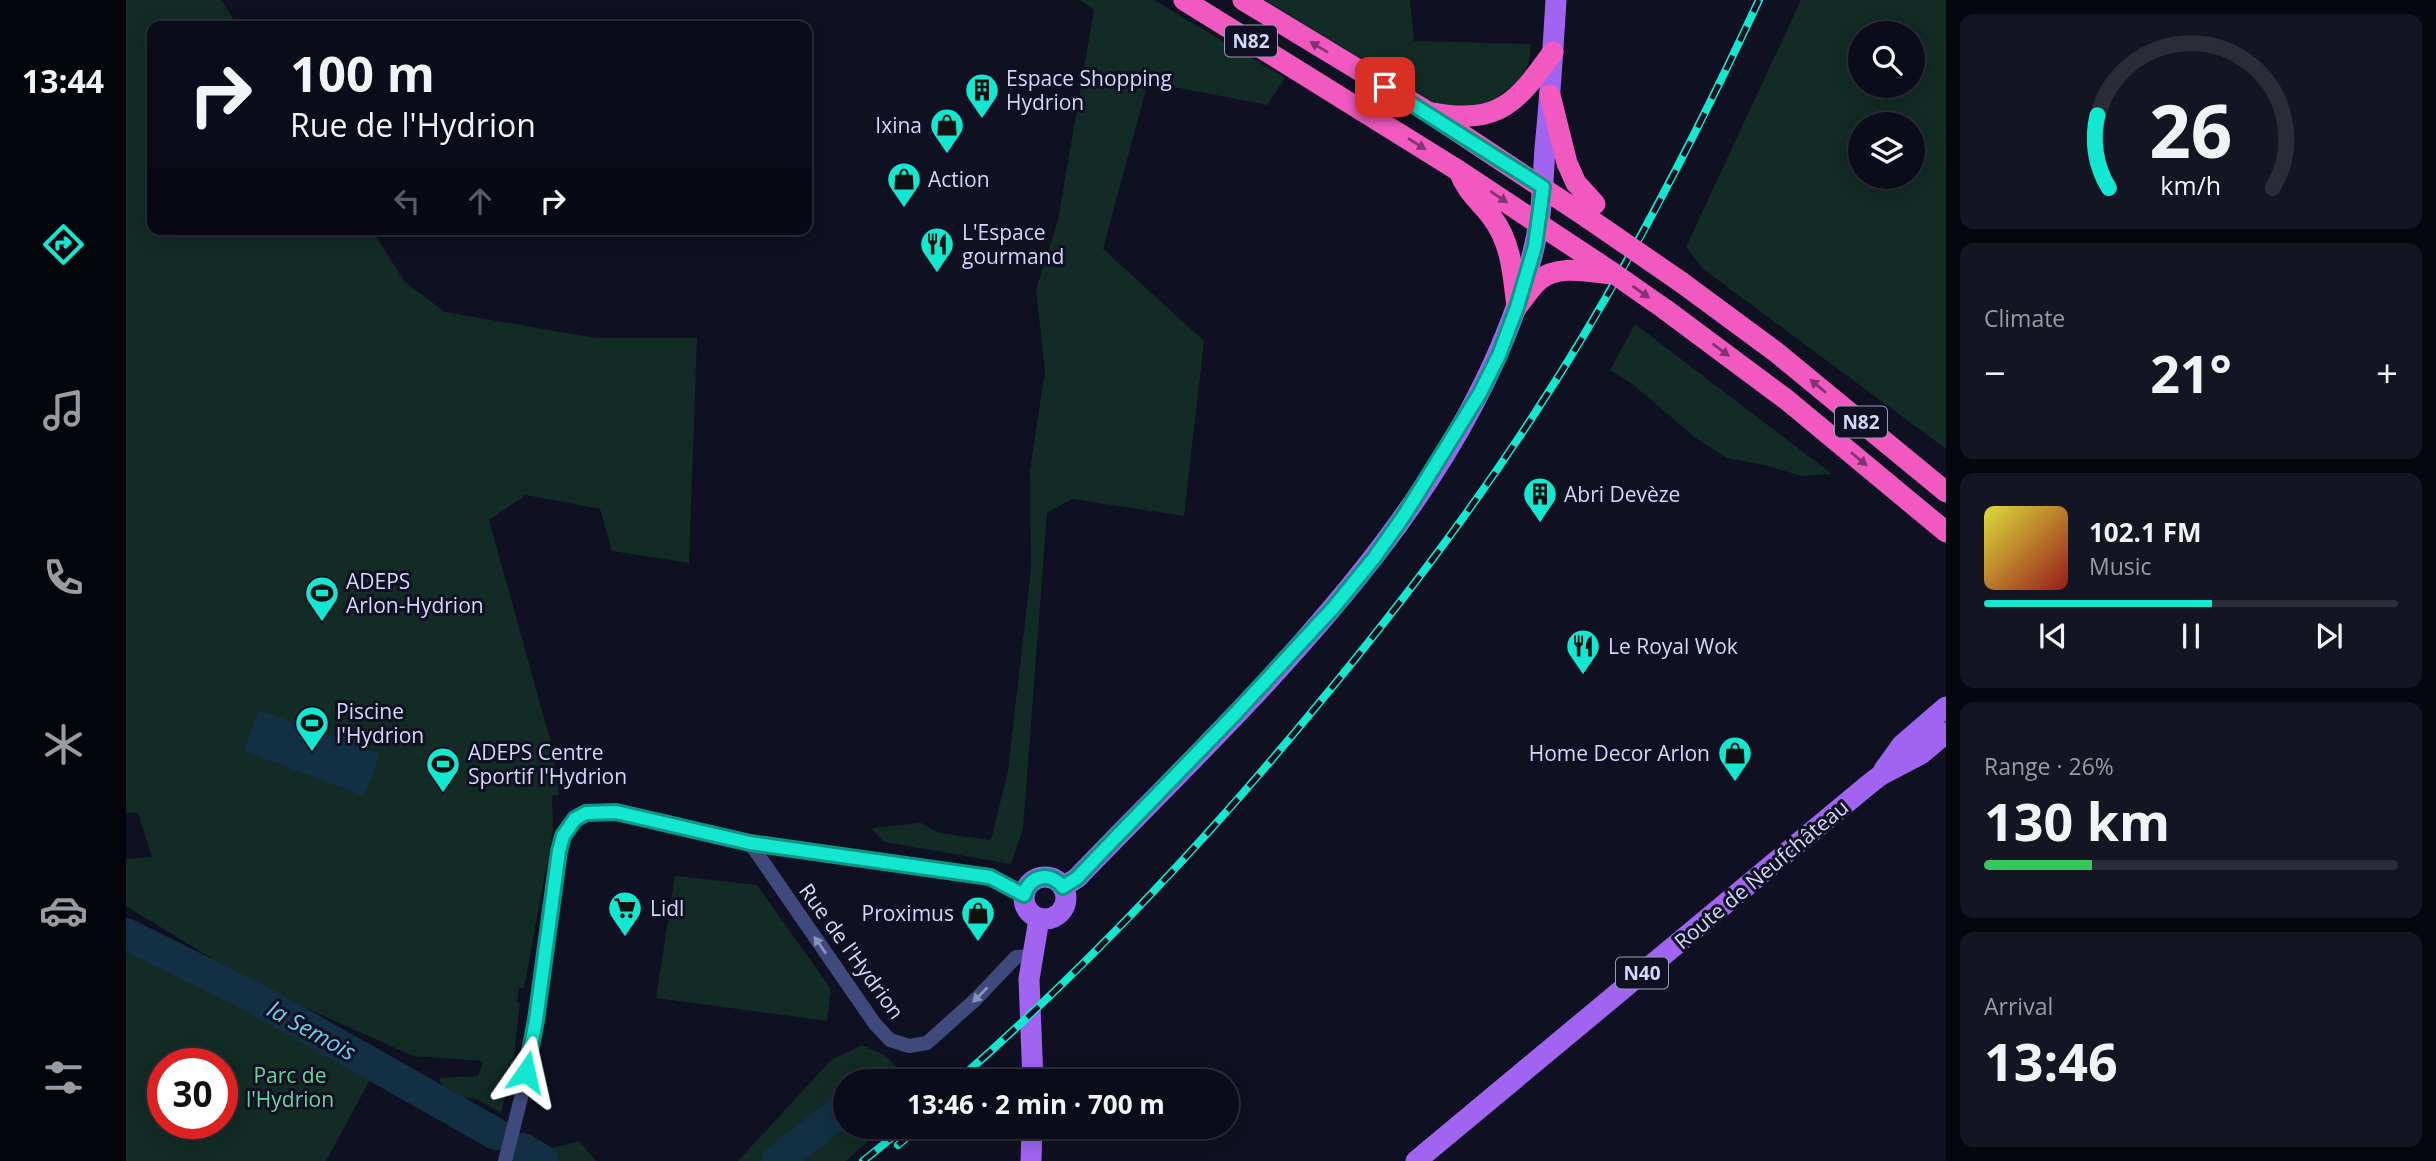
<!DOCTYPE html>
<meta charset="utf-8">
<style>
:root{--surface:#0b0c19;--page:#141522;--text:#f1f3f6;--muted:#9a9ba2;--line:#2b2c38;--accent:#14e7d0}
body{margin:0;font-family:"Open Sans",sans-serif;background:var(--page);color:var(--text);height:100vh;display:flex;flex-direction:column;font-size:26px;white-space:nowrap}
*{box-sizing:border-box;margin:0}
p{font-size:23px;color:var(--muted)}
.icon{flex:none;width:38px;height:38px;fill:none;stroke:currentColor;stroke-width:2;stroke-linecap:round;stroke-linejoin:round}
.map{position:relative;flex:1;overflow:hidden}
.drawer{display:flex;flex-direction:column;gap:14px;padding:14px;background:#06070e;width:490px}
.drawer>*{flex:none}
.hud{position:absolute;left:21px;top:21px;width:665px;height:214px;border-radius:14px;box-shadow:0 4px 18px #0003,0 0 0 2px var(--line);background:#0b0c19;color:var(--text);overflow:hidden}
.fabs{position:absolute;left:1722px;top:21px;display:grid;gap:14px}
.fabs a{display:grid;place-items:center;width:77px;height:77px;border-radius:50%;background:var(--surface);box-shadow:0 4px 18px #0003,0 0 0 2px var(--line);font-size:35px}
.speed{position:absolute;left:21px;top:1048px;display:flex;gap:14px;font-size:35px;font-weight:700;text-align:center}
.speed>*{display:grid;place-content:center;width:91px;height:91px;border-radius:50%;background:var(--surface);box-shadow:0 4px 18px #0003,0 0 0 2px var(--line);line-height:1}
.speed .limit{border:10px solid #d22;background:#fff;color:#111}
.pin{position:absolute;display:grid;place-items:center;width:60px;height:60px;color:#fff;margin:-30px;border-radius:14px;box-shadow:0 4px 10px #0006}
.me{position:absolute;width:77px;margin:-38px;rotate:11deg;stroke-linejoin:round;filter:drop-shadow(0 0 5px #0008)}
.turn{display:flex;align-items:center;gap:24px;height:147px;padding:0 28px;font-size:32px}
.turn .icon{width:91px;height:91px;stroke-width:2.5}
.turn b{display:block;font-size:49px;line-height:60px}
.lanes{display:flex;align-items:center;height:66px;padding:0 28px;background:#0003;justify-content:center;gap:35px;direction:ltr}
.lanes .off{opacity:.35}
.big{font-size:52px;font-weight:700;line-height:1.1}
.drawer .tile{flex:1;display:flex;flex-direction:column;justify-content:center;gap:10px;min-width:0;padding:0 24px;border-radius:14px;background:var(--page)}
.drawer .dial{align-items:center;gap:0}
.dial svg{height:182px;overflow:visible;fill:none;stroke:var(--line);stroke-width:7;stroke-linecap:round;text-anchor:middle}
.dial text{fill:var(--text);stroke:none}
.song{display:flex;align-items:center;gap:21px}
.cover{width:84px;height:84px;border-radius:10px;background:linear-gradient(135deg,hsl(60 70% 55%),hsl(0 70% 35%))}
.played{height:7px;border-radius:4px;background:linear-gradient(90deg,var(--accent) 55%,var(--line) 55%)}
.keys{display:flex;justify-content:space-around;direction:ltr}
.heat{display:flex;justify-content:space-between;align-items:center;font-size:38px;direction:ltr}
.charge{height:10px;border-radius:5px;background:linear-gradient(90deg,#34c759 26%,var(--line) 0)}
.trip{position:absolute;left:707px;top:1069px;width:406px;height:70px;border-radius:35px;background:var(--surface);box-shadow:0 4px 18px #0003,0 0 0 2px var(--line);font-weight:700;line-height:70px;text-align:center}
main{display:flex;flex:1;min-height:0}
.menu{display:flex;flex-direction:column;width:126px;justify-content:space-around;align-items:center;background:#04050a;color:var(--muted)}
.menu .icon{width:49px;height:49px}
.menu .on{color:var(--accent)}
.menu b{font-size:32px;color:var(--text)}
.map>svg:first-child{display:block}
.green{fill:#132b25;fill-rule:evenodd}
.water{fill:#122f43}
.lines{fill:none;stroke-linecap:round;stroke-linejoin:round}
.river{stroke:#122f43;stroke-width:32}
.street{stroke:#3f497c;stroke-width:14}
.primary{stroke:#a064f1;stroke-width:21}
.highway{stroke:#f159c1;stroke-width:21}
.rail-casing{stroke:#14e7d0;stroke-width:8}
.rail{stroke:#0f1021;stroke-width:5;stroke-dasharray:16;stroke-linecap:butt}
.highway-bridge{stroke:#f159c1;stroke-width:21}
.oneway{fill:#803471}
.oneway2{fill:#8990bc}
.route-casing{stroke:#0d9687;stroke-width:18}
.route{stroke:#14e7d0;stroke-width:12}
.labels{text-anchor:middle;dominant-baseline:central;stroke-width:6;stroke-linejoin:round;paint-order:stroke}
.shield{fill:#0f1021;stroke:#989bba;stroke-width:2}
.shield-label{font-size:19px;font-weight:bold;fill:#d3d7fb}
.poi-label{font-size:21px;fill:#d3d7fb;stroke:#0f1021;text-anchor:start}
.street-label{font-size:21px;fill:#d3d7fb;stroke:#0f1021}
.park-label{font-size:21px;fill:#66d5a2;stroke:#0f1021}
.water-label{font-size:23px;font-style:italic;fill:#6bcff2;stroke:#0f1021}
</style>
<main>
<nav class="menu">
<b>13:44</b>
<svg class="icon on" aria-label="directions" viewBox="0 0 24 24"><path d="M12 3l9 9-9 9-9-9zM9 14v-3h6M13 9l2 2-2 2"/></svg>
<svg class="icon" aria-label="music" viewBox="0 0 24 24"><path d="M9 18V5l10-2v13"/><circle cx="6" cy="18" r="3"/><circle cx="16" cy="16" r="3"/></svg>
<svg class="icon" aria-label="phone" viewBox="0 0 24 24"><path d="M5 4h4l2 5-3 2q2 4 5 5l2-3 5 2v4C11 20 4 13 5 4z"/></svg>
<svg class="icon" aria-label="climate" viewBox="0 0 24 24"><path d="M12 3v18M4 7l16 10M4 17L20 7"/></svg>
<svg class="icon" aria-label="car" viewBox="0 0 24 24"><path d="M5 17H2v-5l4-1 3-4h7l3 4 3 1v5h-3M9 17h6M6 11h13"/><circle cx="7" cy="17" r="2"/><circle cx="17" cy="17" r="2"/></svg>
<svg class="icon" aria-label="filters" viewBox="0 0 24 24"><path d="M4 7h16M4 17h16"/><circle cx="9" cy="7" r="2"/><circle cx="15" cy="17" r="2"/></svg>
</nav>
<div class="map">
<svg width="1820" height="1161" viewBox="0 0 1820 1161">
<rect width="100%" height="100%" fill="#0f1021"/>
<path class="green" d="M0,0H95L112,26H26V229H245L279,282L319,312L470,338H571L563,563L486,551L474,509L400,495L363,520L427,750L433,795L426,796L427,830L398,988H393L391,1002L394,1003L387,1064L375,1113L349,1098H321L313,1078L352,1076L357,1061L287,1056L131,986L0,906V859L26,857L12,813H0Z
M954,0H1028L1159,78L1141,105L1022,82L977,249L1078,341L1058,516L946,499L921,513L897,829L885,864L758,842L745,828L795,823L813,833L865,840L882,771L905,569L904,470L919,371L910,290L932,220L968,10Z
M1139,0H1284L1288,41L1405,44C1404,71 1396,80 1374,95L1375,100L1357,108L1307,103Z
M1675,0H1820V449L1577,269L1560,247ZM1734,33H1787V86H1734ZM1734,124H1787V177H1734Z
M1509,324L1706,474L1676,476L1634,464L1601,458L1571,439L1504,382L1484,370Z
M549,876L631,885L705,989L701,1021L530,998Z
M0,925L130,995L256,1058L200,1161H0ZM37,1064H96V1124H37Z
M736,1045L760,1056L783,1081L719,1082V1127H758L720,1161H612L705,1060Z
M453,1141L470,1161H396L398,1156Z"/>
<path class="water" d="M133,710L254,754L238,796L118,751Z"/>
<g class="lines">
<path class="river" d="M0,934L131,999L370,1134
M397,1149L417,1161
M651,1161L719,1108"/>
<path class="street" d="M624,843L749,1024L764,1040L783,1046L801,1043L849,1000L890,957L906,956
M379,1161L395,1098L409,1020L437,836L449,819L460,813L490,812L624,843L864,877L898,895"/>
<path class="primary" d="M1758,770L1776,745L1820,707
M898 898a21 21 0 1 1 42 0a21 21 0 1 1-42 0Z
M937,887L951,878C1125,697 1346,500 1408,248C1416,215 1417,181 1419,148C1424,99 1427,49 1430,0
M907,1082L903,979L913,919
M905,1161L906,1127
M1290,1161L1742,785L1755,775L1795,754L1820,733"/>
<path class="highway" d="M1058,0L1333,171L1490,275
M1117,0L1302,112L1462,218
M1424,95L1441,163L1450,183L1469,204
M1307,113C1374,125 1391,102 1427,52
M1333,171C1341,193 1352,199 1365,216C1386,243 1387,275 1391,307
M1555,282L1650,352L1820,492
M1391,307C1398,298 1405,287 1413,280C1433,264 1462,272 1485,274
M1540,310L1661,400L1820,532"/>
<g class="rail-casing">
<path id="rail" d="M830,1082C961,967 1079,842 1189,708C1267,614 1342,516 1409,413C1495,282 1567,142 1633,0
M772,1145L793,1127
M737,1161L779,1127"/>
</g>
<use href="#rail" class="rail"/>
<path class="highway-bridge" d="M1462,218L1555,282
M1490,275L1540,310"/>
</g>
<defs><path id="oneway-solid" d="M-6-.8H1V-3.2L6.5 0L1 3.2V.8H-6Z" transform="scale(1.75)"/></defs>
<g class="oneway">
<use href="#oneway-solid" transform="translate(1193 47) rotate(-149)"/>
<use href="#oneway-solid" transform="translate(1291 144) rotate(32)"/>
<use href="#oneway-solid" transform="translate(1373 197) rotate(34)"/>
<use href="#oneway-solid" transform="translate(1515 292) rotate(35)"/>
<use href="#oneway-solid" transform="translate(1595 350) rotate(37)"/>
<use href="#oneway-solid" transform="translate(1692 386) rotate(-140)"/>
<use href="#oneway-solid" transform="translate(1733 459) rotate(40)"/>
</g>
<g class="oneway2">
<use href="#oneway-solid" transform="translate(694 945) rotate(-125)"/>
<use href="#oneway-solid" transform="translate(854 995) rotate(135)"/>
</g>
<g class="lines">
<g class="route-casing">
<path id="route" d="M400,1072L410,1020L433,851L437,836L449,819L460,813L490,812L624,843L864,877L898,895C904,875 924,871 937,887L951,878L968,860L1108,715L1208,607L1248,558L1279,514L1354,393L1373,355L1391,307L1409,246L1417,187L1259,87"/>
</g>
<use href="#route" class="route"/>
</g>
<defs>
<g id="building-pin" transform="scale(1.75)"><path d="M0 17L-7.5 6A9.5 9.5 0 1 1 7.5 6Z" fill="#14e7d0" stroke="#0f1021"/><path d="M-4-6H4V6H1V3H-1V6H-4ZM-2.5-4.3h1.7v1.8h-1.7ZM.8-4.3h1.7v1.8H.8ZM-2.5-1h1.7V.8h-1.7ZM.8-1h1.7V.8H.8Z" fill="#111"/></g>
<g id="shop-pin" transform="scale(1.75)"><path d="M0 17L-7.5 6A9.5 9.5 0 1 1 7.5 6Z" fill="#14e7d0" stroke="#0f1021"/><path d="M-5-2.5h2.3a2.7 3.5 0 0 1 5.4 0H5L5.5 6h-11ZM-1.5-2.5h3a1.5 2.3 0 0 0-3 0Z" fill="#111"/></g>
<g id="restaurant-pin" transform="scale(1.75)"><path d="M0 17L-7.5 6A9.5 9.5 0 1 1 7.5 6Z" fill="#14e7d0" stroke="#0f1021"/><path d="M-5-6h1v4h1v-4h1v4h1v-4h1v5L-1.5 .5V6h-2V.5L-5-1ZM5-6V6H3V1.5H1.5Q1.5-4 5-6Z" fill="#111"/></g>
<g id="stadium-pin" transform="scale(1.75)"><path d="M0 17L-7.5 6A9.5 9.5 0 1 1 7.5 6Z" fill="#14e7d0" stroke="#0f1021"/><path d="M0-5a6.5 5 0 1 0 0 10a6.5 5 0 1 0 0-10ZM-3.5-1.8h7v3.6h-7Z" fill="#111"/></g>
<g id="supermarket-pin" transform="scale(1.75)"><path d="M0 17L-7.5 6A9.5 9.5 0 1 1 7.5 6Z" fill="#14e7d0" stroke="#0f1021"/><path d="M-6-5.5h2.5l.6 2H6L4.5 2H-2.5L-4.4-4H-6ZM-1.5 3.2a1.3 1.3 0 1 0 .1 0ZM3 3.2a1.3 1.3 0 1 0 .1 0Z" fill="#111"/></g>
</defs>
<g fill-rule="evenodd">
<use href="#building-pin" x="856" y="90"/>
<use href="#shop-pin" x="821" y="125"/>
<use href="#shop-pin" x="778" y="179"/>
<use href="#restaurant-pin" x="811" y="244"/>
<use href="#building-pin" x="1414" y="494"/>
<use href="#stadium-pin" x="196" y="593"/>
<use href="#restaurant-pin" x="1457" y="646"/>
<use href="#stadium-pin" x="186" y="723"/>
<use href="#shop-pin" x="1609" y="753"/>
<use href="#stadium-pin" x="317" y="764"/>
<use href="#supermarket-pin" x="499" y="908"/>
<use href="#shop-pin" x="852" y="913"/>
</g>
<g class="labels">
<g class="shield">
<rect x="1099" y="25.5" width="52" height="31" rx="5"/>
<rect x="1709" y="406.5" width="52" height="31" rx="5"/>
<rect x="1490" y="957.5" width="52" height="31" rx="5"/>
</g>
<g class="shield-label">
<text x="1125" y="41">N82</text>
<text x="1735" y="422">N82</text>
<text x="1516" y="973">N40</text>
</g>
<g class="poi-label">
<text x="880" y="78">Espace Shopping<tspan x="880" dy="24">Hydrion</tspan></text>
<text x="796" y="125" text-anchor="end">Ixina</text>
<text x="802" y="179">Action</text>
<text x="836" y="232">L'Espace<tspan x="836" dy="24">gourmand</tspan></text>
<text x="1438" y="494">Abri Devèze</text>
<text x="220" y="581">ADEPS<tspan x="220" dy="24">Arlon-Hydrion</tspan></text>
<text x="1482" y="646">Le Royal Wok</text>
<text x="210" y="711">Piscine<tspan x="210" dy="24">l'Hydrion</tspan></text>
<text x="342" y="752">ADEPS Centre<tspan x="342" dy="24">Sportif l'Hydrion</tspan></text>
<text x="1584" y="753" text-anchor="end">Home Decor Arlon</text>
<text x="524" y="908">Lidl</text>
<text x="828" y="913" text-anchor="end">Proximus</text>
</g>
<g class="street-label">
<text transform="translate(1635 874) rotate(-40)">Route de Neufchâteau</text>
<text transform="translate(726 951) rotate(54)">Rue de l'Hydrion</text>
</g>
<g class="park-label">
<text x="164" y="1075">Parc de<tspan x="164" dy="24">l'Hydrion</tspan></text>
</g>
<g class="water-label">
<text transform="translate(186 1030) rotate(29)">la Semois</text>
</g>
</g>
</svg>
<div class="fabs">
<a><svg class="icon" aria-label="search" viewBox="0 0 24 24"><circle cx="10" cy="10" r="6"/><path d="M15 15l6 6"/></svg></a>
<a><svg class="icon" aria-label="layers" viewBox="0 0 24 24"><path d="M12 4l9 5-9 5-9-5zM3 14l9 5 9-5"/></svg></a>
</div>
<div class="speed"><div class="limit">30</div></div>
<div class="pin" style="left:1259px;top:87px;background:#d93025"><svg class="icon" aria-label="arrive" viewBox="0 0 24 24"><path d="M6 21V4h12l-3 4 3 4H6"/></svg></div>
<svg class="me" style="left:400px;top:1072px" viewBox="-20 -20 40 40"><path d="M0-17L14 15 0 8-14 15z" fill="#14e7d0" stroke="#fff" stroke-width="4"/></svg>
<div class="trip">13:46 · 2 min · 700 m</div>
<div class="hud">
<div class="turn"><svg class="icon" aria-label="right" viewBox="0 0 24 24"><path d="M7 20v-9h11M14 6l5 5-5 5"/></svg><div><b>100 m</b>Rue de l'Hydrion</div></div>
<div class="lanes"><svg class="icon off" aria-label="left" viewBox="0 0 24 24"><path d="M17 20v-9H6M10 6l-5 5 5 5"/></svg><svg class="icon off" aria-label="ahead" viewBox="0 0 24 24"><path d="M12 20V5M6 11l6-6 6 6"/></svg><svg class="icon" aria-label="right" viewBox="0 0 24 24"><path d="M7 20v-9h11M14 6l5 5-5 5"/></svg></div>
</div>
</div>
<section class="drawer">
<div class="tile dial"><svg viewBox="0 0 100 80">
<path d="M14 69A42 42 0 1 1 86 69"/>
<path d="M14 69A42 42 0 0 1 9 37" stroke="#14e7d0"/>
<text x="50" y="56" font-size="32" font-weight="700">26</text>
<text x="50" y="72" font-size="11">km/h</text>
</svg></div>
<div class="tile"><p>Climate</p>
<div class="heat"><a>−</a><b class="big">21°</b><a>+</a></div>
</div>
<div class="tile">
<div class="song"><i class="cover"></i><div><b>102.1 FM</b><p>Music</p></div></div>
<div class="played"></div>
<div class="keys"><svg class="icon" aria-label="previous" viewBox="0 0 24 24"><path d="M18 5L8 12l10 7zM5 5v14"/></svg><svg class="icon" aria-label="pause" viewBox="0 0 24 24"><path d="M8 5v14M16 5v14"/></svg><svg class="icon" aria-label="next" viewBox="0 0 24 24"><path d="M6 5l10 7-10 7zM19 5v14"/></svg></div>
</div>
<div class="tile"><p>Range · 26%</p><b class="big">130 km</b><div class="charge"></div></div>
<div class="tile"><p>Arrival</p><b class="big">13:46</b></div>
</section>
</main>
